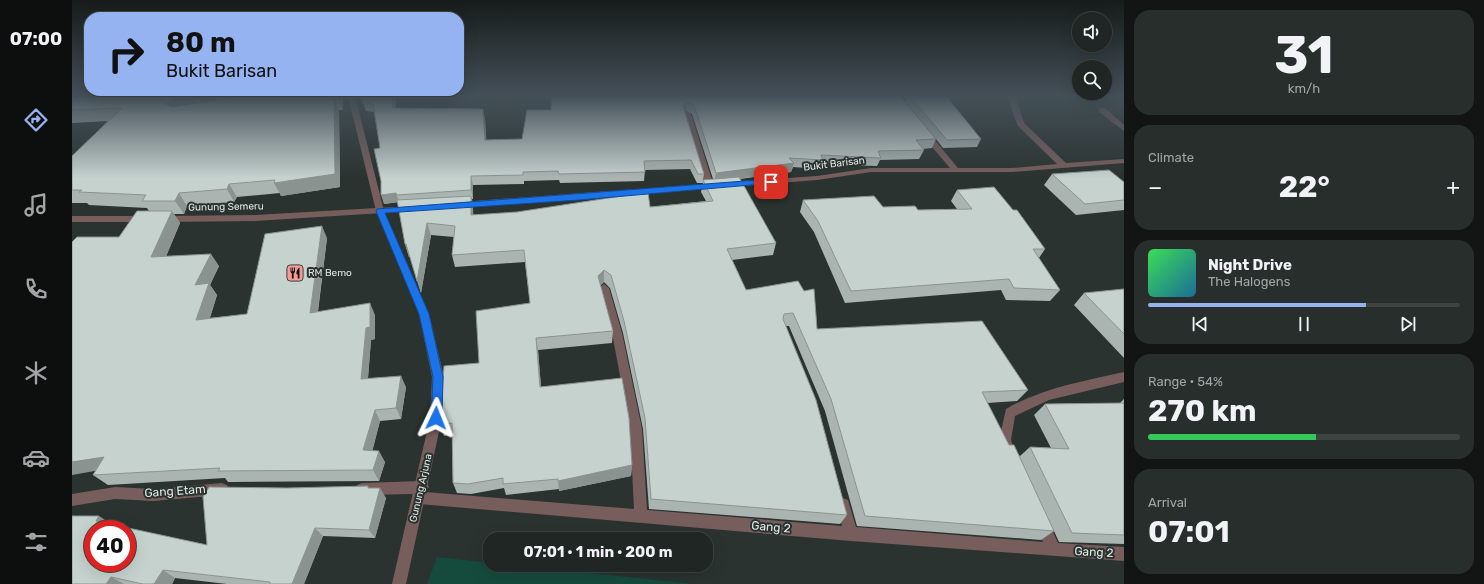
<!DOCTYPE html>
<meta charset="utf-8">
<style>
:root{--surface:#202624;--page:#282e2c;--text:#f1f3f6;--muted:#a2a5a6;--line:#3d4341;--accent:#95b2f1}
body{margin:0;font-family:Rubik,sans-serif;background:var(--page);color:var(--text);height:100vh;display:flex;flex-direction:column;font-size:15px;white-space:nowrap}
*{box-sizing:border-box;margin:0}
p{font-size:13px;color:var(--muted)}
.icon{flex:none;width:22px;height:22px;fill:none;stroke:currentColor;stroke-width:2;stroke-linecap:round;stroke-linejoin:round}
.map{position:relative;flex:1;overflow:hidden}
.sheet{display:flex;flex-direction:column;gap:10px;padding:10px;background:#121514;width:360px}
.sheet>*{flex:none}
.banner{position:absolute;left:12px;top:12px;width:380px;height:84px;border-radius:16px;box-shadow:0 4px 16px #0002,0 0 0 1px var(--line);background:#95b2f1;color:#111;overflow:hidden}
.buttons{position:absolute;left:1000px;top:12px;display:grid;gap:8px}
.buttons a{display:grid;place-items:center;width:40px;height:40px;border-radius:50%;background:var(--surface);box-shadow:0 4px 16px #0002,0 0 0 1px var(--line);font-size:20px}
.speed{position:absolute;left:12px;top:520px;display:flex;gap:8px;font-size:20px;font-weight:700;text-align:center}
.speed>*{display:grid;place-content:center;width:52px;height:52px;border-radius:50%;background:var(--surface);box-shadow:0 4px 16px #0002,0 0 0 1px var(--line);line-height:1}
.speed .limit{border:6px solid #d22;background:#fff;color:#111}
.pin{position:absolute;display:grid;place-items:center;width:34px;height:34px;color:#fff;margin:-17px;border-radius:8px;box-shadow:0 2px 6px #0006}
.me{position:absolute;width:44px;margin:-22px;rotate:2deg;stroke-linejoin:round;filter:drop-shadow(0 0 3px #0008)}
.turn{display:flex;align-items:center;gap:14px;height:84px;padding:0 16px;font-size:18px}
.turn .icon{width:52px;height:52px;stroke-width:2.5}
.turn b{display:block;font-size:28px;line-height:34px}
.big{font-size:30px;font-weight:700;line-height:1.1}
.sheet .widget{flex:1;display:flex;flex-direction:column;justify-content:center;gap:6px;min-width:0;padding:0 14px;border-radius:16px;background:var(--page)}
.sheet .dial{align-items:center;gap:0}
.dial b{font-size:52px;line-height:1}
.song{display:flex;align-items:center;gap:12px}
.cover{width:48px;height:48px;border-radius:6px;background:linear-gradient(135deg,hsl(130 70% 55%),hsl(200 70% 35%))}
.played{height:4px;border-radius:2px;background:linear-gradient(90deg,var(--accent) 70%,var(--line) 70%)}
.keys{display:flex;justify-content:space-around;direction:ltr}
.heat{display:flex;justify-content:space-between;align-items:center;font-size:22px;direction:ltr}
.charge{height:6px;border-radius:3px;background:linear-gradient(90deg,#34c759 54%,var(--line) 0)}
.trip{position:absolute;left:411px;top:532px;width:230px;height:40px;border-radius:16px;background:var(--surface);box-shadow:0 4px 16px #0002,0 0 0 1px var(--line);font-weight:700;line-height:40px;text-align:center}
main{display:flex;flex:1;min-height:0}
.tab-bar{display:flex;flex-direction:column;width:72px;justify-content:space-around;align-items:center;background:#0d0f0e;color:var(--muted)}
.tab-bar .icon{width:28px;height:28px}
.tab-bar .active{color:var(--accent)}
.tab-bar b{font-size:18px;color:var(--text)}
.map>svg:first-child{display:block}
.green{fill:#154b3d}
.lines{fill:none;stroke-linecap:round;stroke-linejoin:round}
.minor{fill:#775e5d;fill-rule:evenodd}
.tertiary{fill:#775e5d;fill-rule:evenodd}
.wall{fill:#aab5b1;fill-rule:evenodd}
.shaded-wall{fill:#8b9390}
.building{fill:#c6d2ce;stroke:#8b9390;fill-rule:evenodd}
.route{fill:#1a73e8;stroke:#114b97}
.labels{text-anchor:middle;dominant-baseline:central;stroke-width:4;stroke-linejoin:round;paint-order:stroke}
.street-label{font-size:10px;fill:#e1e6e4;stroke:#2a3330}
.poi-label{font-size:10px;fill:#e1e6e4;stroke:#2a3330;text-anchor:start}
.near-street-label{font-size:12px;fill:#e1e6e4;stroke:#2a3330}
</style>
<main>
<nav class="tab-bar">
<b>07:00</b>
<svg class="icon active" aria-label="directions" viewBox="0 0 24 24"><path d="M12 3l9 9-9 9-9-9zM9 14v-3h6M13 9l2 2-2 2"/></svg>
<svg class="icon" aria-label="music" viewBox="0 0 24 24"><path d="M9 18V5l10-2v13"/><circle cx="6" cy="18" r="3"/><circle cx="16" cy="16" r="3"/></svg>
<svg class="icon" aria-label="phone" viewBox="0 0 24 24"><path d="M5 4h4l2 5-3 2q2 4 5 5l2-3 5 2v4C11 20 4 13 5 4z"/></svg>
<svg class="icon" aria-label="climate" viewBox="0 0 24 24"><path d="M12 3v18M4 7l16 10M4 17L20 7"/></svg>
<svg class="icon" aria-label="car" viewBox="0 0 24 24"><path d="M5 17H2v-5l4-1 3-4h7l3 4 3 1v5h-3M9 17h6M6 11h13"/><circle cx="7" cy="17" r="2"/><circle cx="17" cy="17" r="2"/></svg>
<svg class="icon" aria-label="filters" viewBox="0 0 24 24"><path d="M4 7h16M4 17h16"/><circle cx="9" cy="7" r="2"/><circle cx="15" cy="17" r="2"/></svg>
</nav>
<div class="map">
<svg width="1052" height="584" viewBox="0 0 1052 584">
<rect width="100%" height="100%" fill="#2a3330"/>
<path class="green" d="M365,557L418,563V565H441L622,584H355Z"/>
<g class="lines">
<path class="minor" d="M936,96H943L952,123L994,163L1052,159V163L940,172H799L745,180L388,208L384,205L388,202L633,184L611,114L615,112L619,114L641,183L745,176L799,168H878L849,134L853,132H856L886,168H940L985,164L946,126L942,117Z
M1027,108H1033L1052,125V131L1027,112Z
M340,206L344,209L343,211L183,221L92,222L88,219L92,216L183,215Z
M0,216H72L76,219L72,222H0Z
M532,284L537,288L550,333L570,429L575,510L770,526L764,505L766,500L771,498L776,500L784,527L971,542L963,524L965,519L970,517L975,519L986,543L1052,547V561L779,541L347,504L342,503L340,498L342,494L290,495L285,493L283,489L285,485L290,483L350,481L355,483L357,487L353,492L562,509L558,429L540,333L527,288Z
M1052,372V382L977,400L943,416L939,440L942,449L940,453L936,455L932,453L927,440L934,409C970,388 1012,381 1052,372Z
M150,483L155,485L157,489L155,493L150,495L81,501L43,499L0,506V494L43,487L81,489Z"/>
<path class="tertiary" d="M276,96H283L312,211L357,314L372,377L370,418L334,584H320L358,418L360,377L347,314L304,211Z"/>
</g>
<path class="wall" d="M0,96H271V110H267L268,187L209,196L208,193L165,197L162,202L115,206L112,214H102L108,223L94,256L147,266L138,285L145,295L138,318L175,314L255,238L246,312L303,315V339L299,340L296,378L334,387L329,419L308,421L300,451L313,462L307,481L156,482L153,478L36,485L21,475L24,471L47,237L77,211L75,208L17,205L15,203H0V156L36,121L0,123Z
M289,96L324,108L413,118L414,140L450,139L479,110L480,96L833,102L835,96H874L909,139L905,147L871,148L864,139L860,148L850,149L852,150L847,159L808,160L805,166L750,164L748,169L721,167L719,172L668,179L704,243L701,255L660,260L674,290L726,281L745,329L956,390L945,401L915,403L937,445L948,456L958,447L979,448L962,415L973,404L1048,403L1052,399V544L987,542L982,531L969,540L785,526L753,411L717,326H714L775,515L768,524L577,509L571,429L551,333L538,288L532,282L528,286L541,331L540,343L466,350L469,387L560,465L559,476L487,491V489L434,495L432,488L399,494L385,493L381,483L380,435L372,436L368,425L407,363L458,303L453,262L383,267L380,255L382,237L359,235L349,293L338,256L337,257L333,244L326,202L312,204L309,181L308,148L302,112L294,111ZM614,111L620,114L641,179L631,180L632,174L613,112ZM618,169L625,183H631L629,192L634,201L578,207L401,215V208L400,199H401V185L452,184V181L487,180L488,183L572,181L573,170Z
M980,174L1052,182V210L1004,215L972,185Z
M885,190L973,249L967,258L988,290L978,301L934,300L929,290L773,303L742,232L728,212L731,200L846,210L885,209L879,201Z
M1052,289V358L1002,305L1012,293Z
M215,488H298L314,498L303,538L251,536L232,584H155L103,578L100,584H0L41,525L135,545Z"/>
<path class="shaded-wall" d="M127,96H219L107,113L94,104L100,100Z
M266,96H271V110L266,98Z
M321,96H324V117L321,108Z
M262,98L267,110L268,187L209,196L202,183Z
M615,102L614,111L610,114L611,106Z
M411,109L413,118L415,148L413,140Z
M722,163L719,172L642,182L644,173Z
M399,176L401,185V199L399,190Z
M157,184L165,197L162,202L155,189Z
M107,193L115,206L112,214L103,201Z
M324,193L327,202L312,204L309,195Z
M399,196L401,208L402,228L399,215Z
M100,211L108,223L89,269L79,257Z
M355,223L359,235L349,293L345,281Z
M250,226L255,238L244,325L238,313Z
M333,244H334L338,256L337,257Z
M139,254L147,266L138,285L145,295L133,332L124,320L123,285Z
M532,270V282L526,288V276Z
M298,303L303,315V339L299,340L295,390L289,379L294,328Z
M464,338L466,350L470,399L468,387Z
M329,376L334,387L329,419L324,408Z
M303,410L308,421L298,461L291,450Z
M307,451L313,462L307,481L301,470Z
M32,457L45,467L0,475V462Z
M560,465L559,476L487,491L486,481Z
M308,488L314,498L303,538L297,530Z
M27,516L41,525L24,521Z
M243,528L251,536L232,584H220Z
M91,570L103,578L100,584H82Z
M39,577L52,584H34Z"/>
<path class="building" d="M0,96H127L100,100L94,104L100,107L168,96H266V98H262L263,174L202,183L203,180L157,184L155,189L107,193L103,201H70L74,195L7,192L10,190H0V156L50,108L0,110Z
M289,96H321V108L411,109L413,140L450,139L455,110H479L480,96H828L864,139L844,140L852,150L806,151L809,158L749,155L751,160L717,158L722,163L644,173L622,105L615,102L611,106L632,174H626L619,160L572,161L573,172L487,174L486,171L451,172V175L399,176V190L325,195L324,193L309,195V181L302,149L308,148L301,103H291Z
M838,96H874L909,139L875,140Z
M1037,170L1052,182V200L1013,204L980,174Z
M667,177L704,243L655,249L674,290L726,281L732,291L742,289L745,329L910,321L956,390L910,392L937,445H942L982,531L793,516L759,399L721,313L712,314L711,319L744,400L775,515L579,499L573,418L552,321L539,275L532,270L526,276L541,331L464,338L468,387L550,378L557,418L560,465L486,481V479L431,484V478L396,484L381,483L380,423L368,425L372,366L407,363L404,311L458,303L452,250L380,255L383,226L355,223L345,281L334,244H333L325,200L399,196V215L445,212L576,192L578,207L641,201L631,180Z
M922,187L941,210H945L973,249H961L988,290L942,288L937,279L779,291L746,221L731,200L802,196L811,207L843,206L846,210L900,209L885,190Z
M65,211H100L79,257L139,254L123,285L137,283L124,320L175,314L193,234L250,226L238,313L298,303V327L294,328L289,379L329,376L324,408L303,410L291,450L307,451L301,470L146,471L148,468L21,475L32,457L0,462V242L5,237H47Z
M1052,289V334L1012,293Z
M1052,403V535L1000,533L958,447L997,449L973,404Z
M296,486V488H308L297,530L243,528L220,584H198V582L91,570L82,584H71L39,577L34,584H0V516H27L24,521L135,545L131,497L137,487L215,488ZM21,529H55V563H21Z"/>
<linearGradient id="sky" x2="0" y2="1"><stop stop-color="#171c1a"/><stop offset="0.54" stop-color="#445059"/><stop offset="1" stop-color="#445059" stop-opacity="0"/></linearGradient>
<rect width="1052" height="178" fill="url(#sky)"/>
<path class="route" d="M699,179L702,180V183L507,200L313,213L357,314L371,377L370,418L368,422L364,423L360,422L359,418L361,377L347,314L304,211L305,209Z"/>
<defs>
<g id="restaurant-square" transform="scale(0.9)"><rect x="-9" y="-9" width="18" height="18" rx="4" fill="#f59b97" stroke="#2a3330"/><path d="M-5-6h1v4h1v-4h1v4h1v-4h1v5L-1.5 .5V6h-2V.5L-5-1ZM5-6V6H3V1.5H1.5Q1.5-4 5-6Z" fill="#111"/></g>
</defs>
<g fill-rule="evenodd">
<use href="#restaurant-square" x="223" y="273"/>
</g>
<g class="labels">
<g class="street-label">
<text transform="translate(762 164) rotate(-7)">Bukit Barisan</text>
<text transform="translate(154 207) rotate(-1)">Gunung Semeru</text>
<text transform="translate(349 488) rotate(-77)">Gunung Arjuna</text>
</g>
<g class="poi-label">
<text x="236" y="273">RM Bemo</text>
</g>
<g class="near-street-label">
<text transform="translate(103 491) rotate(-4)">Gang Etam</text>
<text transform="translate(699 527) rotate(5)">Gang 2</text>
<text transform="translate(1022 552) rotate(3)">Gang 2</text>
</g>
</g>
</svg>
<div class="buttons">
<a><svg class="icon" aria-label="sound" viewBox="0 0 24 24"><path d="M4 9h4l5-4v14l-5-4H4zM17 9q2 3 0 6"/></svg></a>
<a><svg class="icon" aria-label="search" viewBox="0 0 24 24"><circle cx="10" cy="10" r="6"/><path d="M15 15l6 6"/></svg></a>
</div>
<div class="speed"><div class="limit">40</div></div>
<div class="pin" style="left:699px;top:182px;background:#d93025"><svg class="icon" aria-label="arrive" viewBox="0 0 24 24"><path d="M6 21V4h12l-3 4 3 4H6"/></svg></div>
<svg class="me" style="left:364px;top:418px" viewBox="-20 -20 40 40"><path d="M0-17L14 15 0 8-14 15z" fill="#1a73e8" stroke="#fff" stroke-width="4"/></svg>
<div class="trip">07:01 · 1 min · 200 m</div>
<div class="banner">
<div class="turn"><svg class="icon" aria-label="right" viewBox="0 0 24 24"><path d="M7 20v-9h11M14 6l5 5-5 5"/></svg><div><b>80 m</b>Bukit Barisan</div></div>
</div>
</div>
<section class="sheet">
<div class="widget dial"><b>31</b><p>km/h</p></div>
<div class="widget"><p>Climate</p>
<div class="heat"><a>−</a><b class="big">22°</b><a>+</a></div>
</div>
<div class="widget">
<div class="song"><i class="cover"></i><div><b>Night Drive</b><p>The Halogens</p></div></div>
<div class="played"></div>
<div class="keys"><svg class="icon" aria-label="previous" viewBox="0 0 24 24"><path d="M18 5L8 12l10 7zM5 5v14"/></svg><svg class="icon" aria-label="pause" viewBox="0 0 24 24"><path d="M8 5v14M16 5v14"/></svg><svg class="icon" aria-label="next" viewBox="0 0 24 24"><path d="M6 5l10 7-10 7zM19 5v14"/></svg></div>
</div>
<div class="widget"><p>Range · 54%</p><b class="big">270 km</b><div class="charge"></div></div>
<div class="widget"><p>Arrival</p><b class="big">07:01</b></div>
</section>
</main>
